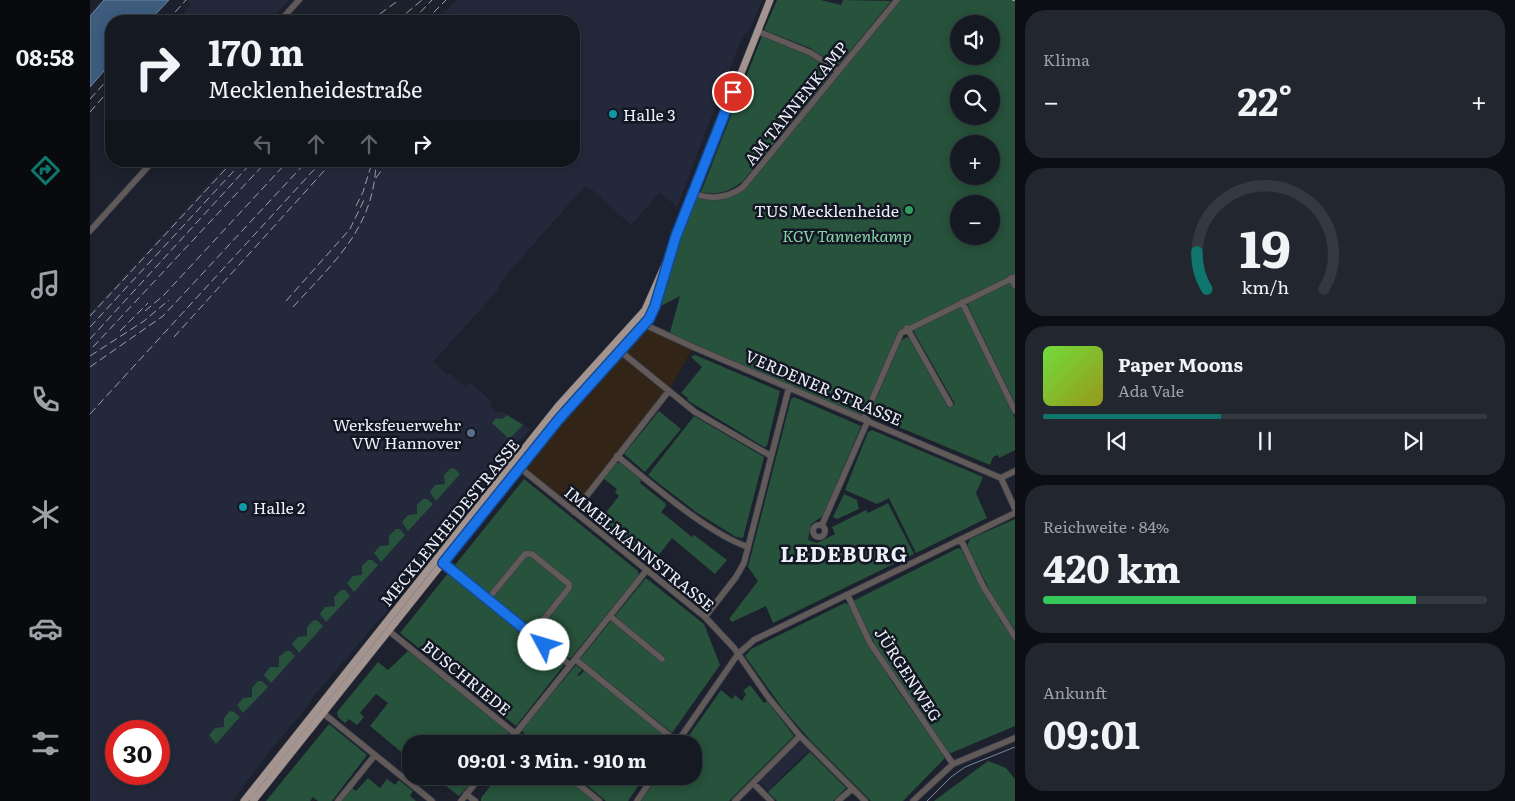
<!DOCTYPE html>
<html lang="de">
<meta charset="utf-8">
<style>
:root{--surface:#151922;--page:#22262f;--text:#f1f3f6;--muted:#9da0a5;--line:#343840;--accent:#0f766e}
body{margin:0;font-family:Literata,serif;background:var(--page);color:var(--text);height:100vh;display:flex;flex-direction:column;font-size:19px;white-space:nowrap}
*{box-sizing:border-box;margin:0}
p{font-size:16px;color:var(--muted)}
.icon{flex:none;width:28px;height:28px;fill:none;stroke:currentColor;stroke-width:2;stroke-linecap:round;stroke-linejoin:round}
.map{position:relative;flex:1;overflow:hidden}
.drawer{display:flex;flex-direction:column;gap:10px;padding:10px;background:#0c0e13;width:500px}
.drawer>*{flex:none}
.hud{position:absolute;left:15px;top:15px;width:475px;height:152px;border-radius:20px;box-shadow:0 2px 12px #0003,0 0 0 1px var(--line);background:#151922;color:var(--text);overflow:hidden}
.buttons{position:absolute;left:860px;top:15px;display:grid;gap:10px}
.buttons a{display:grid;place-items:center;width:50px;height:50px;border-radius:50%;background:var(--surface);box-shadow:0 2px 12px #0003,0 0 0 1px var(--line);font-size:25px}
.speed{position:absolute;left:15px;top:720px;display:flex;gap:10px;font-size:25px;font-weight:700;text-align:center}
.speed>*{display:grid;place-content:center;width:65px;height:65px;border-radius:50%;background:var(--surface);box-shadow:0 2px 12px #0003,0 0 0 1px var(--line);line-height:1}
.speed .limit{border:8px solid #d22;background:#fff;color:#111}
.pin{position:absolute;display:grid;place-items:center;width:42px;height:42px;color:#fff;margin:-21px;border:2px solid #fff;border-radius:50%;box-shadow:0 1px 5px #0007}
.me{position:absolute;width:55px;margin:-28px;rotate:309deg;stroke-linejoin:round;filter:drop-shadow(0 0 4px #0008)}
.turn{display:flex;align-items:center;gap:18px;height:105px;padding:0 20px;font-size:22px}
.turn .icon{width:65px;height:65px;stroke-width:2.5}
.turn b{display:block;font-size:35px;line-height:42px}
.lanes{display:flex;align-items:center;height:48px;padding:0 20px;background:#0003;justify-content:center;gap:25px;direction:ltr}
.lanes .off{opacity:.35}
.big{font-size:38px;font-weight:700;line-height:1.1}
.drawer .tile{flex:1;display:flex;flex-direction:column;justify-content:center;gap:8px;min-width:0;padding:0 18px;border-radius:20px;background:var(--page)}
.drawer .dial{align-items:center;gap:0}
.dial svg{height:130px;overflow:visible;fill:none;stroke:var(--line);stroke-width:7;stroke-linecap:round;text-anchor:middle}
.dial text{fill:var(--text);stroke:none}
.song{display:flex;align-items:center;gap:15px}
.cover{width:60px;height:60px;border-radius:8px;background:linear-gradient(135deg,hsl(100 70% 55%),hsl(60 70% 35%))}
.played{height:5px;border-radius:2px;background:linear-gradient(90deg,var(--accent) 40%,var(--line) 40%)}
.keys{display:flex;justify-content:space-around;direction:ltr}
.heat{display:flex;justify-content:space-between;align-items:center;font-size:28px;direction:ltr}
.charge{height:8px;border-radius:4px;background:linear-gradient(90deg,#34c759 84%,var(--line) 0)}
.trip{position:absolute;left:312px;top:735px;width:300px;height:50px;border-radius:20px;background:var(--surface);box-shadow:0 2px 12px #0003,0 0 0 1px var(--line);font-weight:700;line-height:50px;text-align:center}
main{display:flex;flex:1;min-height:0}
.tab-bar{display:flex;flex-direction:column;width:90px;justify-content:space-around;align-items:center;background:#080a0e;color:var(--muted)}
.tab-bar .icon{width:35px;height:35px}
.tab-bar .on{color:var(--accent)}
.tab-bar b{font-size:22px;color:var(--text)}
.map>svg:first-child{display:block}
.commercial{fill:#322518}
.built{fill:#23293a;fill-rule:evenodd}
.green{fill:#27523b;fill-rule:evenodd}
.water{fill:#3d5c7e;stroke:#7288a3}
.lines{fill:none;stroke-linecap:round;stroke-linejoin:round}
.stream{stroke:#7288a3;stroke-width:1}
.minor-casing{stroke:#393e4a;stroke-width:7}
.major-casing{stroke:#393e4a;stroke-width:8}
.minor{stroke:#625a59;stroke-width:5.5}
.major{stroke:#a49490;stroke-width:7}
.rail{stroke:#9ea1ac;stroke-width:1;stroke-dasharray:8 4;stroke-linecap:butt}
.route-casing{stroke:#114b97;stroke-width:12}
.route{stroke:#1a73e8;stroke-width:9}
.culture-dot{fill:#0f9aa8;stroke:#131723;stroke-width:2}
.leisure-dot{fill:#2e9e5b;stroke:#131723;stroke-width:2}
.service-dot{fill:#5c6f8a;stroke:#131723;stroke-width:2}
.labels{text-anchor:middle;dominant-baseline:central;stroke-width:5;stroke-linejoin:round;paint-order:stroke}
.street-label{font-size:16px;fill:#edf0f9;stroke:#131723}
.poi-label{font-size:16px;fill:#edf0f9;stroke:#131723;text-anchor:start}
.park-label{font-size:16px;font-style:italic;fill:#8ad6ac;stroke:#131723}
.district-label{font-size:21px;font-weight:bold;letter-spacing:1px;fill:#edf0f9;stroke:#131723}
</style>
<main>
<nav class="tab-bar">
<b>08:58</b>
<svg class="icon on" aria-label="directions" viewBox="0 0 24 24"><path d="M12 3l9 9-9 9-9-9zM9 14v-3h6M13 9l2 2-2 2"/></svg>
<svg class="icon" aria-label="music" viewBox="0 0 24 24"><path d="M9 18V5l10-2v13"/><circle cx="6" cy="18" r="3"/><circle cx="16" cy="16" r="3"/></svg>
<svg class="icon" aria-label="phone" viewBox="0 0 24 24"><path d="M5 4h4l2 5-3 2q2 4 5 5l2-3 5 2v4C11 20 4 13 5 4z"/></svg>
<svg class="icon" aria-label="climate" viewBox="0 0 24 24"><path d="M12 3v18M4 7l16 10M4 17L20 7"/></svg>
<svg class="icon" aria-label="car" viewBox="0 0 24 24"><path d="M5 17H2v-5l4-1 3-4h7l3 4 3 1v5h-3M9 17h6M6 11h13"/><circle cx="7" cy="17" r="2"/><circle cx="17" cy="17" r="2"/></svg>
<svg class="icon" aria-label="filters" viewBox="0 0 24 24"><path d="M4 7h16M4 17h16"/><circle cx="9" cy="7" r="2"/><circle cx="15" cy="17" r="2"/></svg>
</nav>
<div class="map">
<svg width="925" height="801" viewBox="0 0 925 801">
<rect width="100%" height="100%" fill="#1c212d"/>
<path class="commercial" d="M554,325L603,347L578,392L484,512L429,467Z"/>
<path class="built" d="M98,0H199L180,21H86L101,5Z
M367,0H672L660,29L652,37L587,207L570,192L541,225L499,187H494L412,280L407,291L343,362L358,375L360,373L375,387L380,382L402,402L399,405L407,413L412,411L441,429L429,441L431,443L427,450L329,573L223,697L218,706L188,741L142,801H0V313L140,161H484V21H345ZM26,731H69V774H26Z
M709,740L719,750L678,790L668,780Z"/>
<path class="green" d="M687,0H731L751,5L753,0L801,1L750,64L746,65L720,48L674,30Z
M807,0H925V277L811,333L774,418L579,336L590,296L569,307L565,306L578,258L603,193C620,199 638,198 653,187ZM869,24H901V56H869ZM869,84H901V116H869ZM869,144H901V176H869ZM869,204H901V236H869Z
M672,36L728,59L743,72L653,181C639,192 629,195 611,192Z
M925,279V403L878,306L879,302Z
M868,307L872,308L925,418V450L909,458L908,455L903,457L900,465L782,416L780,413L811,341L816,337L819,338L858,407L865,404L824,332L826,327Z
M605,355L690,391L677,446L674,447L597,400L598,398L591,393L612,367L601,357Z
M704,397L771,426L733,516L721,524L718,540L727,543L745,534L742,527L776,510L778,513L798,503L824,554L683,623L676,606L642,622L639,619L668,581L658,567L701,399Z
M569,411L591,429L555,472L534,454Z
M417,415L433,425L419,439L402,423L406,418L412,419Z
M604,416L674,457L653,538L646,537L606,512L558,475Z
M782,430L893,477L886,493L897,518L826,553L799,498L787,504L755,490L778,432Z
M526,463H530L551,480L550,483L575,503L576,506L571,512L602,537L604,535L637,560L625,574L582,538L560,566L507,524L529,496L525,492L527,489L514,479Z
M361,468L365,469L370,474L346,501L340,492L345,485L355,484L354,475Z
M434,479L548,571L549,575L480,659L365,568V565Z
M754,494L767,500L769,509L747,519L743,517Z
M333,499H337L343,504L318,531L312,522L318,515L327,514V505Z
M925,519V630L908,606L877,546L880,539Z
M306,529H310L315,535L291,562L284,553L290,546L299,545V536Z
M868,548L871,549L911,621L925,641V726L861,753L858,752L787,648L763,601Z
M278,560H282L288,565L264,592L257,583L263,576L272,575V566Z
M359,572L474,665L426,726L310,633Z
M556,578L614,624L630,665L582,733L490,659Z
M251,590H255L260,596L236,622L230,614L235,607L245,606L244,597Z
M755,603L758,604L802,682L854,756V759L813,801H781L721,741L693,709L655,656L661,649Z
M224,620L228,621L233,626L209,653L202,644L208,637L217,636V627Z
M196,651H200L205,656L181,683L174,675L180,667H189V657Z
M318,651L419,732L413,744H321V760L280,726L298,703L286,694L270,713L274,717L267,725L259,719L255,723L248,717L247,712L288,662L298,670Z
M486,665L492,670L487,675L489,676L495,670L578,738L577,744H445L431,730Z
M168,681H172L178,687L153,713L147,705L153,698L162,697V688Z
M660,685L674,703L677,701L704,736L639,801H551L568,776H578L588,783L593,776H604V744H593L631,690L642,699L645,695L652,701L656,694L653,691Z
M140,711L144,712L150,717L126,744L119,735L125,728L134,727V718Z
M239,724L277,755L242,801H228L223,797L220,801H176Z
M720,752L756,788L743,801H687L678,792Z
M898,761L916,768L925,779V801H844Z
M343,776H387L369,796Z
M408,776H474L504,801H391V798Z
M486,776H555L538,801H516Z
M278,778L290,788L297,779L305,785L309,780L323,791L320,796L326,801H249L261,787L266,791Z"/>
<path class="water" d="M14,0H79L59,21H21V63L0,87V16Z"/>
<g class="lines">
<path class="stream" d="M837,801L861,777L875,767L925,747"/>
<g class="minor-casing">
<path id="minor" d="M190,21L209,0
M667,31L721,53L748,71
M609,195C625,200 641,196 653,187L807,0
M0,231L63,161
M921,278L925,286
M872,302L925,411
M547,321L603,347L911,478
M817,328L860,404
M530,351L605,412L681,456
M774,418L811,333L925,277
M527,456C562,484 617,533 658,547
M429,467L615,617L644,648L678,697L710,736L775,801
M911,478L925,509
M911,478L925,471
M484,512L578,392
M723 531a6 6 0 1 1 12 0a6 6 0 1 1-12 0Z
M732,525L778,420
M871,540L893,586L925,637
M353,563L480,665
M758,596L780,643L863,764
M398,599L435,554H442L479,584V588L442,634
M520,616L572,659
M615,617L646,577L654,563L699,387
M299,631L438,744
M485,659L587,742
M233,713L342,801
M345,742L346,744
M417,744L556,571
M586,744L648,654L664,640L925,513
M478,776L509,801
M663,783L681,801
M376,794L385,801
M248,801L285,755
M371,801L391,776
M547,801L564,776
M645,801L710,736
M748,801L762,789
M823,801L863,764L925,738"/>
</g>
<g class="major-casing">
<path id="major" d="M154,801L469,405L555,310L578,258L680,0
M163,801L429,467L485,400L554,325L562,313L569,290"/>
</g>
<use href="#minor" class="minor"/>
<use href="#major" class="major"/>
<path class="rail" d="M922,0L925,1
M77,21L96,0
M280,21L309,0
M307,21L332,0
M322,21L342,0
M335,21L356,0
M0,99L21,76
M0,112L21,88
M286,178L298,161
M266,206L273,192L281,166
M196,301L260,229L274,200
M203,307C244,262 285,227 286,161
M55,311L74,295L198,161
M0,316L143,161
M0,327L153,161
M30,331L58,303
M84,337L243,161
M0,339L163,161
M3,347L177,161
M0,356L54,321L79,300
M0,367L73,316L217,161
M0,414L232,161"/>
</g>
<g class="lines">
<g class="route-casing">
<path id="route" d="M454,645L353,563L469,419L559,319L565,306L586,236L643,92"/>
</g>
<use href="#route" class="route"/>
</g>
<g class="culture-dot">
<circle cx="523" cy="114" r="5"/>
<circle cx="153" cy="507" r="5"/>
</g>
<circle class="leisure-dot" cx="819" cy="210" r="5"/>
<circle class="service-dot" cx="381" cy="433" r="5"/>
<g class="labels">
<g class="street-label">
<text transform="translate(705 103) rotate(-51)">AM TANNENKAMP</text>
<text transform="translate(734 387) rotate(23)">VERDENER STRASSE</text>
<text transform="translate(359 522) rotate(-51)">MECKLENHEIDESTRASSE</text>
<text transform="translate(550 548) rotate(39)">IMMELMANNSTRASSE</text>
<text transform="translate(819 674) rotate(57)">JÜRGENWEG</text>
<text transform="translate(377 677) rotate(39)">BUSCHRIEDE</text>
</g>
<g class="poi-label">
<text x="533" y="114">Halle 3</text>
<text x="809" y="210" text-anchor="end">TUS Mecklenheide</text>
<text x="371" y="424" text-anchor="end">Werksfeuerwehr<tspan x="371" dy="18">VW Hannover</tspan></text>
<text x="163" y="507">Halle 2</text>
</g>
<g class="park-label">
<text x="757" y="235">KGV Tannenkamp</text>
</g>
<g class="district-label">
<text x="754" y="552">LEDEBURG</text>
</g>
</g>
</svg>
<div class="buttons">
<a><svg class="icon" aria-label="sound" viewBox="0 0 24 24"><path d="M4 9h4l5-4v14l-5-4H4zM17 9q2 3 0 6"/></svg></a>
<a><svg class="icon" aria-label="search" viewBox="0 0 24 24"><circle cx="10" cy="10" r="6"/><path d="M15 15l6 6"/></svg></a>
<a>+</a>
<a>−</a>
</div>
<div class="speed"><div class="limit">30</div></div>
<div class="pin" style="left:643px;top:92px;background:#d93025"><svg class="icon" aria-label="arrive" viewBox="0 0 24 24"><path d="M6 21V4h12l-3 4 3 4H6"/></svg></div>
<svg class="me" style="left:454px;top:645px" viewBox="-20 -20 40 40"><circle r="19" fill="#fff"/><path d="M0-13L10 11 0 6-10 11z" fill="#1a73e8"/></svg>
<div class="trip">09:01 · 3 Min. · 910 m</div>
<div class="hud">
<div class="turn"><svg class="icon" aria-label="right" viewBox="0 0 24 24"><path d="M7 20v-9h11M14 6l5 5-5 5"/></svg><div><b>170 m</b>Mecklenheidestraße</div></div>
<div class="lanes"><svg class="icon off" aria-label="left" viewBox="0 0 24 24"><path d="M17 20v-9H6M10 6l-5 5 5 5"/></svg><svg class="icon off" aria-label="ahead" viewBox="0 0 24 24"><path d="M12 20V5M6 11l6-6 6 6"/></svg><svg class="icon off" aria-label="ahead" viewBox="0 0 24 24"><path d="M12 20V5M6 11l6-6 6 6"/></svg><svg class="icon" aria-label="right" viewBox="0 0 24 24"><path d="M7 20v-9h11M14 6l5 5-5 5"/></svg></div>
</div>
</div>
<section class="drawer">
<div class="tile"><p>Klima</p>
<div class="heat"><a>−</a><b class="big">22°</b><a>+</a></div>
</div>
<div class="tile dial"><svg viewBox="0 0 100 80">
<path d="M14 69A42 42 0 1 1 86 69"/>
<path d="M14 69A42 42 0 0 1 8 46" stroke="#0f766e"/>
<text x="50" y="56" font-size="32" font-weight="700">19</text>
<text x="50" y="72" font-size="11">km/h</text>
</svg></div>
<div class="tile">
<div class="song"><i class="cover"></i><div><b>Paper Moons</b><p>Ada Vale</p></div></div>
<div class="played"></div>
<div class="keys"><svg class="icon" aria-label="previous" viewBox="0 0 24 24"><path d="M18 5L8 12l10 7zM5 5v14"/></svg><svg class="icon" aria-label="pause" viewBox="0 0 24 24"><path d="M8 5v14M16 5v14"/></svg><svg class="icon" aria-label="next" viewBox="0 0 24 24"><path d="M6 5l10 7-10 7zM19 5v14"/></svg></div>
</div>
<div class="tile"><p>Reichweite · 84%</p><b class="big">420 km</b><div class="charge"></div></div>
<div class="tile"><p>Ankunft</p><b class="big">09:01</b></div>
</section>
</main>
